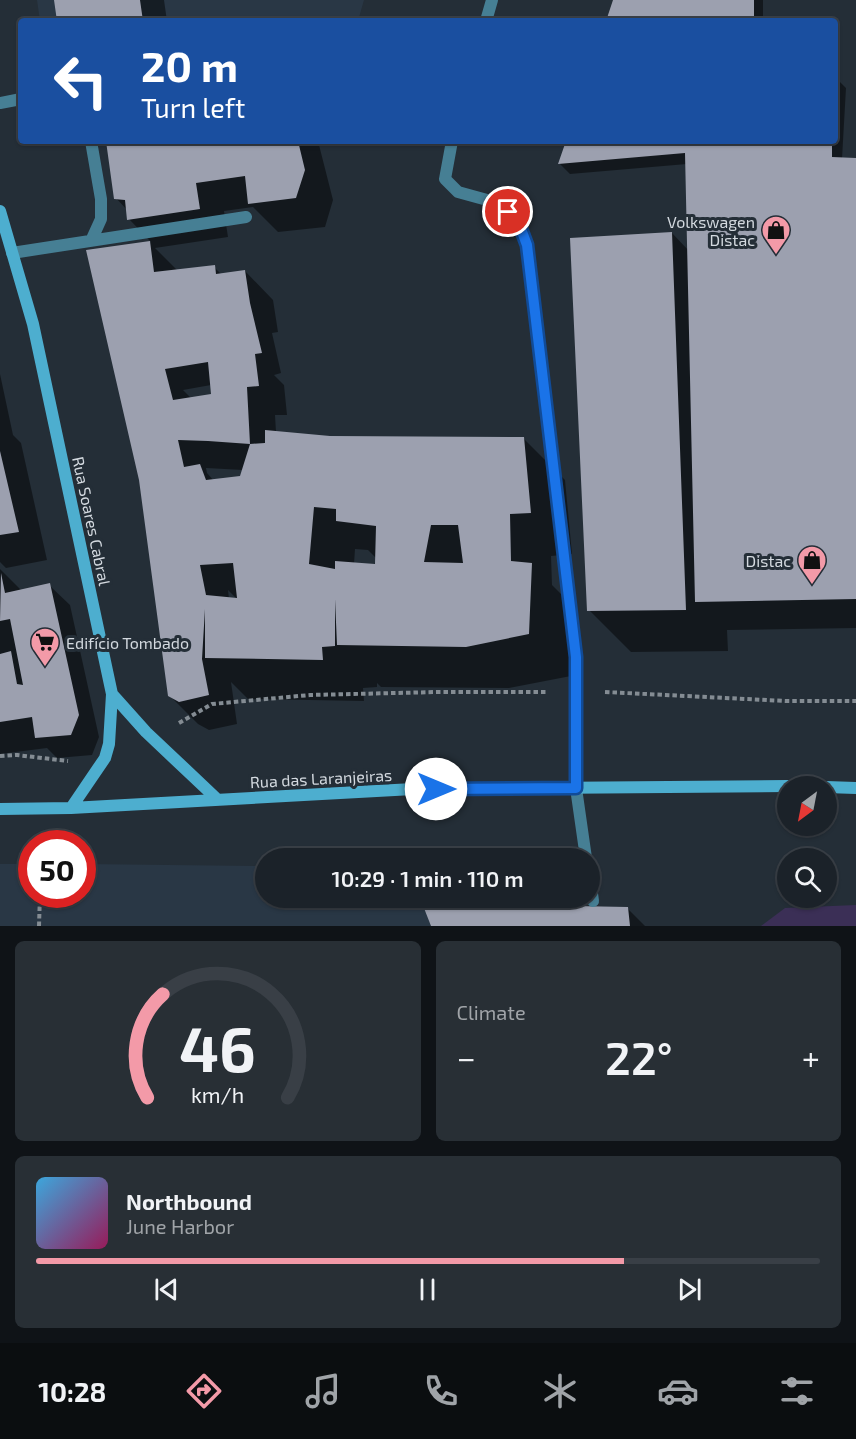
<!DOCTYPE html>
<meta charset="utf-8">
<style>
:root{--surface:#1b2229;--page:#282f35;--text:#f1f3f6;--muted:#a0a4a8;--line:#393f46;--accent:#f39aa8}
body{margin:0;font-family:"Exo 2",sans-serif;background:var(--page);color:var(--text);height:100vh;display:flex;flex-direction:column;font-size:22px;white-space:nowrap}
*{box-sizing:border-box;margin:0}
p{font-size:20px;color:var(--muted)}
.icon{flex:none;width:33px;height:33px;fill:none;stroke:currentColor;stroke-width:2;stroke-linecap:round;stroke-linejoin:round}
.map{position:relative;height:926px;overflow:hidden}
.side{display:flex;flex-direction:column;gap:15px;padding:15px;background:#0f1317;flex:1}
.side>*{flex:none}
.guide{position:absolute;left:18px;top:18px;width:820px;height:126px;border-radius:6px;box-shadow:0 2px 4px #0004,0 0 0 2px var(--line);background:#1a4fa0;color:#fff;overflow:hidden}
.needle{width:39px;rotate:212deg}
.buttons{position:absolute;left:777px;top:776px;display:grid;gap:12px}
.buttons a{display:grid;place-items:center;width:60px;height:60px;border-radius:50%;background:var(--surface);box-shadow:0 2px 4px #0004,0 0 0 2px var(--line);font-size:30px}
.speed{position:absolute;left:18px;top:830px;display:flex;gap:12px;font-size:30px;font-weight:700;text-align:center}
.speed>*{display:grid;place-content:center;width:78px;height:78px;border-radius:50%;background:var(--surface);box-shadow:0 2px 4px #0004,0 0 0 2px var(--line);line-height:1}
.speed .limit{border:9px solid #d22;background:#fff;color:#111}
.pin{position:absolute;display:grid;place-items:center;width:51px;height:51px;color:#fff;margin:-26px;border:3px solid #fff;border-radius:50%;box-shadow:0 2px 6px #0007}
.me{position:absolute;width:66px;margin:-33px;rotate:90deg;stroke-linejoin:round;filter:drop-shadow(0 0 4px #0008)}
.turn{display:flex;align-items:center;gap:21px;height:126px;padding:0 24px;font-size:27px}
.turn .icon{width:78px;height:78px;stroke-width:2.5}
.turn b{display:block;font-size:42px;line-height:51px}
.big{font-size:45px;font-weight:600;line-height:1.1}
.side .card{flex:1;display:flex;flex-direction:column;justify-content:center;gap:9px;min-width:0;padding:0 21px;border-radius:9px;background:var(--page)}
.side .dial{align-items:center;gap:0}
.dial svg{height:156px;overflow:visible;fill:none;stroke:var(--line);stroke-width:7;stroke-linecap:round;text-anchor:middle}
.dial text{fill:var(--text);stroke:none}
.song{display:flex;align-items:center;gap:18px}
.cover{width:72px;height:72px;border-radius:9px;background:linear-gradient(135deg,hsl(200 70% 55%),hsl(330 70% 35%))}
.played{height:6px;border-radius:3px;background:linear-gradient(90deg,var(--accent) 75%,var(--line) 75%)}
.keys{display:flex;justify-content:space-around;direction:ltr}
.heat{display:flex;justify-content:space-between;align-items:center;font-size:33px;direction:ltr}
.side .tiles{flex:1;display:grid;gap:15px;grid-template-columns:1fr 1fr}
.card:last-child{grid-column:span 2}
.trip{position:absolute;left:255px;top:848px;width:345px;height:60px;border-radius:30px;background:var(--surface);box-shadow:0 2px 4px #0004,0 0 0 2px var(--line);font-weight:600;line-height:60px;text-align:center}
.dock{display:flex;height:96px;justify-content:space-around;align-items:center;background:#0b0e10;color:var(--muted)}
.dock .icon{width:42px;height:42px}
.dock .current{color:var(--accent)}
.dock b{font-size:27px;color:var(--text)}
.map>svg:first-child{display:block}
.built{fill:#293745}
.green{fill:#3b2f56}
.shadow{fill:#0007;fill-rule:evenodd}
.building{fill:#9ca0af;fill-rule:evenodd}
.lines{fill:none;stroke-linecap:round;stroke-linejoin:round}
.path{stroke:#848c93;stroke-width:4;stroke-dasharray:4.5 3;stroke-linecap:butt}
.lane{stroke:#467f94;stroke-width:12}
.street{stroke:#467f94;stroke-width:12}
.secondary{stroke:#4daecf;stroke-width:12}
.route-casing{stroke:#114b97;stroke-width:15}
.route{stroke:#1a73e8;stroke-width:10}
.labels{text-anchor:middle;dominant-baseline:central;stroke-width:6;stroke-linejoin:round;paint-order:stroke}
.poi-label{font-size:16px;fill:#d3d9df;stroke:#242e37;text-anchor:end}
.street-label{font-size:16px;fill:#d3d9df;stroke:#242e37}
</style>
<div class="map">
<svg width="856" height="926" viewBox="0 0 856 926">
<rect width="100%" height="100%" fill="#242e37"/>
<path class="built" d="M37,0H364L358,21H40Z
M0,864H31L32,894H82L83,864L265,866L266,897H421L431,926H0Z"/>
<path class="green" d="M856,905V926H761L785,908Z"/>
<path class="shadow" d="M56,0H164L167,21H59Z
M615,0H763V21H608Z
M836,78L846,88L842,159H856V628L727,630L728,651L631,652L589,610L672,233L689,251L687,164L570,174L560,164L568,141H836Z
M108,141H318L333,200L325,227L278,232L253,207L224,211L228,237L155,248L178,271L214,267L222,275L245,271L273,300L278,332L272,333L281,373L274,375L284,385L287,415H275L276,432L330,437L523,438L565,480L572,554L551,556L552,585L573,606L571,676L509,688L381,687L377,683V687L363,688L364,701L248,699L231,682L237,724L209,730L198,724L169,695L140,480L88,251L151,242L129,219L127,210L116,198ZM211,385L212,395L192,399L183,390ZM206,468L243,470L241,477L214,481L207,473ZM355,549L368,550L376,558V566L354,564ZM228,590L237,599H229Z
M0,374L13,435L21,443L47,560L6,568L0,562Z
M0,569L22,591L49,585L70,605L99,737L92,755L57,758L47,748L0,754Z
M628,909L645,926H433Z"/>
<path class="building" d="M54,0H140L143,21H57Z
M613,0H754V21H606Z
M106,141H298L305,170L296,198L248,204L245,176L196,183L200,209L127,220L125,200L114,199Z
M566,141H832V157L856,158V599L695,602L685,153L558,164Z
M672,232L686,610L587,611L570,238Z
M150,241L154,272L215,265L216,274L245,270L250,303L262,353L255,354L259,386L247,387L250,444L265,443V430L330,436L524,437L531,513L510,514L511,561L532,563L529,634L466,647L337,645L335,599V646L322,647L323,660L205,658V609L202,659L209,695L179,702L168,696L139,480L86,250ZM208,362L211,394L173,400L165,369ZM178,440L208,441L250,444L240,476L206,480L200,464L184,467ZM314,507L336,509V521L376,526L375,564L335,561V569L309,564ZM431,525H458L463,563L424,562ZM233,563L237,598L206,595L200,565Z
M0,451L19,532L0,535Z
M1,573L5,593L50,583L79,715L71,735L35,738L32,717L0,722V654L11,651L17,684L23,685L10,619L0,621Z
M422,903L628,907L630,926H431Z"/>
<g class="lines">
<path class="path" d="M605,692L785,701H856
M179,723L212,704L310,695L438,692H546
M0,756L17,755L68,761
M39,926L40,894"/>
<path class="lane" d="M576,788L586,858
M590,878L593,901"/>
<path class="street" d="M486,21L492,0
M0,103L21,99
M452,141L445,179L458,192L498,203L518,221L527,245L576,657V788
M91,241L101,219V199L91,141
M12,253L246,217"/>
<path class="secondary" d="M0,211L33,324L112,694L146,732L218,800
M826,787L856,788
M71,808L105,758L109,744L112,694
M0,809L71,808L413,789L788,786"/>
</g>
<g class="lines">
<g class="route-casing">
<path id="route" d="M436,789L576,788V657L527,245L518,221L508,212"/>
</g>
<use href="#route" class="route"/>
</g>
<defs>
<g id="shop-pin" transform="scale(1.5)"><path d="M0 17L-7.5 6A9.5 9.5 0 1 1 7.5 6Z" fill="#f39aa8" stroke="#242e37"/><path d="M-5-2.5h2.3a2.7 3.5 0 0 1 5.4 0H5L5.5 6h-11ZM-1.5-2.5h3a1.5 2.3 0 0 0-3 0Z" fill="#111"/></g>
<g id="supermarket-pin" transform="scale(1.5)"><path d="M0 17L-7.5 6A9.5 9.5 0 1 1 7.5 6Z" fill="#f39aa8" stroke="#242e37"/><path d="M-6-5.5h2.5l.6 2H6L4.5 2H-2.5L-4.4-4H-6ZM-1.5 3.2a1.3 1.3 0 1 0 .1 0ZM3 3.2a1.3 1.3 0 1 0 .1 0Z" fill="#111"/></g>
</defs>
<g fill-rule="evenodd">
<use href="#shop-pin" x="776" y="230"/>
<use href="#shop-pin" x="812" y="560"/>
<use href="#supermarket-pin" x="45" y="642"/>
</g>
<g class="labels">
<g class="poi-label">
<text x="755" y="221">Volkswagen<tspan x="755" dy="18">Distac</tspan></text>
<text x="791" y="560">Distac</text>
<text x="66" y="642" text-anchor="start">Edifício Tombado</text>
</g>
<g class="street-label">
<text transform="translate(92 521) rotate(78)">Rua Soares Cabral</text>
<text transform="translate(321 778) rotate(-3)">Rua das Laranjeiras</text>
</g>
</g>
</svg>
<div class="buttons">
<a><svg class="needle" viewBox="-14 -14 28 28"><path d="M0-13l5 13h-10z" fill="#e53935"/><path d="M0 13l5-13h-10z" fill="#a0a4a8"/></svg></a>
<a><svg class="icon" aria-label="search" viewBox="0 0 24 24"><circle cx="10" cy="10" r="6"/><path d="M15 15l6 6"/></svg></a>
</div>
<div class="speed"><div class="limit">50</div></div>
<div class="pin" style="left:508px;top:212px;background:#d93025"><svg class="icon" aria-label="arrive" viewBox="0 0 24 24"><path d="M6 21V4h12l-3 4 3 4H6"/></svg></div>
<svg class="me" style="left:436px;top:789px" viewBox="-20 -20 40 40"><circle r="19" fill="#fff"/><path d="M0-13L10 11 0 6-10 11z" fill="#1a73e8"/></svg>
<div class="trip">10:29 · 1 min · 110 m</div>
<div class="guide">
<div class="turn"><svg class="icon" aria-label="left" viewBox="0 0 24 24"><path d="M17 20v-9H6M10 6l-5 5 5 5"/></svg><div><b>20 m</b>Turn left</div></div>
</div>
</div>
<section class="side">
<div class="tiles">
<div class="card dial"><svg viewBox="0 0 100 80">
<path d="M14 69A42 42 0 1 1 86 69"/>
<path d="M14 69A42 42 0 0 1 22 16" stroke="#f39aa8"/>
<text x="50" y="56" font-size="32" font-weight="700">46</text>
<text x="50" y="72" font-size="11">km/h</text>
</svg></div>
<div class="card"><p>Climate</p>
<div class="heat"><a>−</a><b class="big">22°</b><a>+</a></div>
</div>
<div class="card">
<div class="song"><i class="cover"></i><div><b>Northbound</b><p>June Harbor</p></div></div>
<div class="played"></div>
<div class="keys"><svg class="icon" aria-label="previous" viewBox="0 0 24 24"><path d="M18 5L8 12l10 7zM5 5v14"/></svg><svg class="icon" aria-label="pause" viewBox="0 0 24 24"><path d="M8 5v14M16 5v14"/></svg><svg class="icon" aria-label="next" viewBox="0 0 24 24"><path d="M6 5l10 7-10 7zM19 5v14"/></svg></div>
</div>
</div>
</section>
<nav class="dock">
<b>10:28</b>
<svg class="icon current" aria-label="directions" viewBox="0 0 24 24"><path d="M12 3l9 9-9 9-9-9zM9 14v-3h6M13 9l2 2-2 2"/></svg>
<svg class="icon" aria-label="music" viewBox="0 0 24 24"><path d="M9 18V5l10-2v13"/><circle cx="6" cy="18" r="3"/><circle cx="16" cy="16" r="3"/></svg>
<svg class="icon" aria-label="phone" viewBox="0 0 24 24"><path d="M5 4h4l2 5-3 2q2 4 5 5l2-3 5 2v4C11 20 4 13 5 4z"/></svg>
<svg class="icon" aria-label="climate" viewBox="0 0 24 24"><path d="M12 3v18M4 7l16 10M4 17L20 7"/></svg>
<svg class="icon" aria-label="car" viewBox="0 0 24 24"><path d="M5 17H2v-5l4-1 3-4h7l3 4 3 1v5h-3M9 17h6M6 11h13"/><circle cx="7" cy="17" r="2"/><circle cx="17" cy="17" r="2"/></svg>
<svg class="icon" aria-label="filters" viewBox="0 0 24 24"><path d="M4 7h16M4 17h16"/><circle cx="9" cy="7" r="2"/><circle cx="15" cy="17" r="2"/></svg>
</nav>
